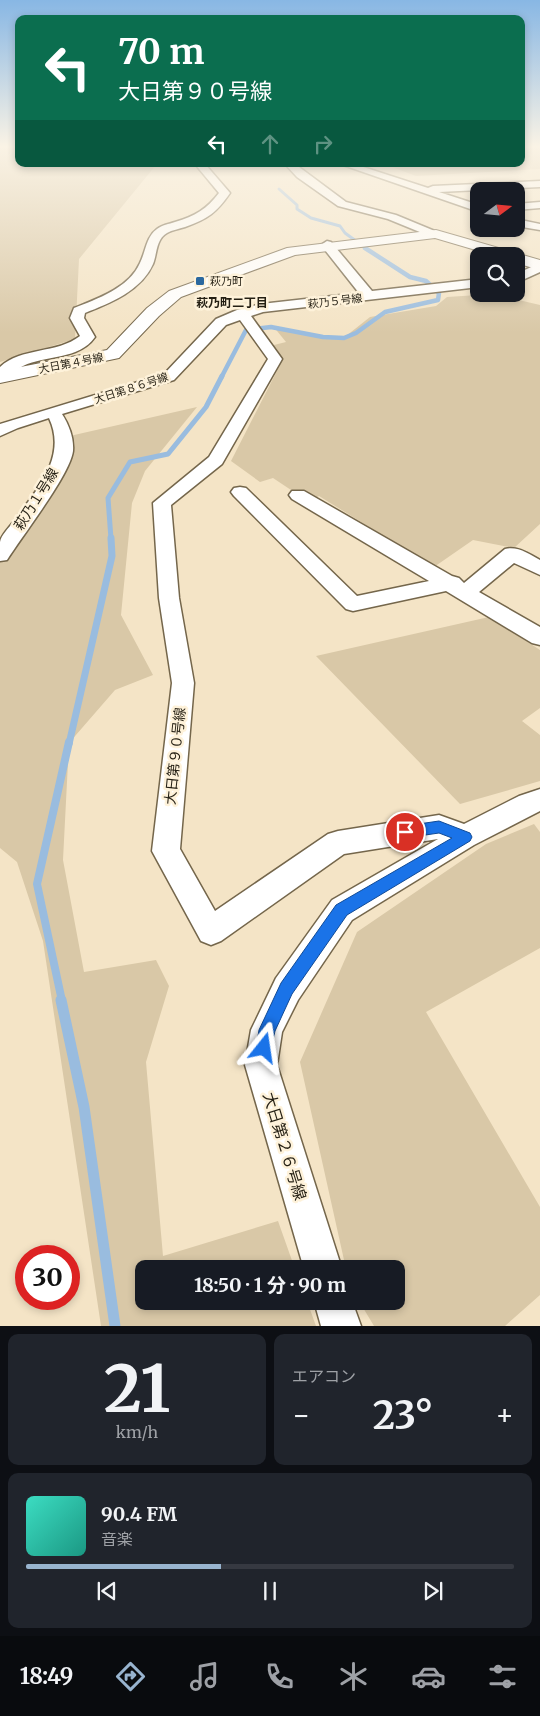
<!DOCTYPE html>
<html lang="ja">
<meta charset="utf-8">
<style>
:root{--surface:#171b24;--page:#20242c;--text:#f1f3f6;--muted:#9ea1a6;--line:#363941;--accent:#98b4cf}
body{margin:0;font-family:Merriweather,"Noto Sans JP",serif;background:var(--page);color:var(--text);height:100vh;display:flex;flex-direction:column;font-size:19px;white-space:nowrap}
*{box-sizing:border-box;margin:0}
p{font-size:16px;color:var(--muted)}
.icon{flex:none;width:28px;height:28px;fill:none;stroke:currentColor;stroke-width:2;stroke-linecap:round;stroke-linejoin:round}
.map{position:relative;height:1326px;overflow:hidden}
.panel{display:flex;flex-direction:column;gap:8px;padding:8px;background:#0d0f14;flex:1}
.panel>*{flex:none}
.guide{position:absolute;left:15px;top:15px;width:510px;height:152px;border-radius:10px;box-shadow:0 2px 8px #0003;background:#0b6e4f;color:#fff;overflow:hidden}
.needle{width:32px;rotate:74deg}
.tools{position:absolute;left:470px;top:182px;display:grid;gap:10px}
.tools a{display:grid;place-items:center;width:55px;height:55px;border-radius:10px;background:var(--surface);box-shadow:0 2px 8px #0003;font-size:25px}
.speed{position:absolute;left:15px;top:1245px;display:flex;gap:10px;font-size:25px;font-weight:700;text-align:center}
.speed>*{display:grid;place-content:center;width:65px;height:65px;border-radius:50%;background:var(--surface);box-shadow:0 2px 8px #0003;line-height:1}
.speed .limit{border:8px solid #d22;background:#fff;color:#111}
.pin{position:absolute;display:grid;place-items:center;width:42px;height:42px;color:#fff;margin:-21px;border:2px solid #fff;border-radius:50%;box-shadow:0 1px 5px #0007}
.me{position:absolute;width:55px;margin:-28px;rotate:15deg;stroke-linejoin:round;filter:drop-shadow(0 0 4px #0008)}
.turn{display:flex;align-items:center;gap:18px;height:105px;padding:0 20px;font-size:22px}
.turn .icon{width:65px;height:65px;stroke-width:2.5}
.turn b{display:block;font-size:35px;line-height:42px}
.lanes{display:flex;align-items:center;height:48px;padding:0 20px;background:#0003;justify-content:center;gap:25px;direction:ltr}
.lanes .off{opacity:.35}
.big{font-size:38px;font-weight:700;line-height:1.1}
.panel .tile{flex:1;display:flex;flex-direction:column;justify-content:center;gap:8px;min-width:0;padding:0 18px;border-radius:10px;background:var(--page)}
.panel .dial{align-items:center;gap:0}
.dial b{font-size:65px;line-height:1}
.song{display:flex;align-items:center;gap:15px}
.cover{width:60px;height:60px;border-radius:8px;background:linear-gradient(135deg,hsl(170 70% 55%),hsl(170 70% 35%))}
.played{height:5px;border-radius:2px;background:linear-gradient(90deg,var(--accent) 40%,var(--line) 40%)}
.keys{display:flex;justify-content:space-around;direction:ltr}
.heat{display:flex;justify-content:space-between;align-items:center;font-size:28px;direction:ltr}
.panel .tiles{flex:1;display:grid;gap:8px;grid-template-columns:1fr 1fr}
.tile:last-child{grid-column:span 2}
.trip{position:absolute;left:135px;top:1260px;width:270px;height:50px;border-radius:10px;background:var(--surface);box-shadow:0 2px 8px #0003;font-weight:700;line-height:50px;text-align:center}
.menu{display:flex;height:80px;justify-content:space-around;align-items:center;background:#090b0e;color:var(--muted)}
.menu .icon{width:35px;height:35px}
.menu .selected{color:var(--accent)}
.menu b{font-size:22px;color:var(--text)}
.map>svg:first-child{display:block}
.green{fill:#d9c8a7}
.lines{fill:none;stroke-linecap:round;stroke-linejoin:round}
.stream-far5{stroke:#99bcdf;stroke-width:3}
.stream-far4{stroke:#99bcdf;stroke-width:4.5}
.stream-far3{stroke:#99bcdf;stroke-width:5}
.stream-far2{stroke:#99bcdf;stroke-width:7}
.stream-far1{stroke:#99bcdf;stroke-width:8}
.stream{stroke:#99bcdf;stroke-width:11}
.minor-casing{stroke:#74664b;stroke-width:3}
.tertiary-casing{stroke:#74664b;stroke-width:2}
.minor{fill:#fff;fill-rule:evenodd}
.tertiary{fill:#fff;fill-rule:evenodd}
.route{fill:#1a73e8;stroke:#114b97}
.poi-dot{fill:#2b689f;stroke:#fef2da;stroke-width:2}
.labels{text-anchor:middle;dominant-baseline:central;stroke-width:5;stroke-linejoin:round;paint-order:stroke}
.far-poi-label{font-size:11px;fill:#241f13;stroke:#fef2da;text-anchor:start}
.far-street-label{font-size:11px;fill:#241f13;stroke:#fef2da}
.far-neighbourhood-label{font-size:12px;font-weight:bold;fill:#241f13;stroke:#fef2da}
.street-label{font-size:14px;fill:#241f13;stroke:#fef2da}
.near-street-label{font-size:16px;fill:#241f13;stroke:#fef2da}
</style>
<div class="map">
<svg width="540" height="1326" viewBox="0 0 540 1326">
<rect width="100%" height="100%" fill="#f4e4c6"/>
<path class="green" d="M0,147H19V164L156,165L79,259L75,339L0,362Z
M521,147H540V169L416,176L384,164H521Z
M493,294L540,305V524L514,548L473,540L434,567L319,496L309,502L273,478L260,482L231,461L280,365L270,346L286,342L273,326L341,340L370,317L436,306L447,297Z
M197,407L145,471L132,503L121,615L153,675L115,690L69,743L63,860L84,972L156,960L169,986L146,1062L163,1256L278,1221L295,1269H144V1301H307L316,1326H101L43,941L17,862L0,848V542L57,459L61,438Z
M489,617L540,650V708L522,721L540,735V781L460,804L316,656Z
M534,824L540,832V948L426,1012L540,1207V1295L505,1326H374L359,1301H396V1269H346L300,1062L357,932L486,844Z"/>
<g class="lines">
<path class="stream-far5" d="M279,189L297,205V209L311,218L340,226L345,233L367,249"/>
<path class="stream-far4" d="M221,378L246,330L271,327L323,337L344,338L356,333L385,312L438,300L439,293L426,281L410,277L365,248"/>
<path class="stream-far3" d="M111,539L108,498L130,462L168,454L206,407L222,376"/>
<path class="stream-far2" d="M69,744L112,556L111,538"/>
<path class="stream-far1" d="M62,1001L37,884L69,742"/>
<path class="stream" d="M61,1000L84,1107L115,1326"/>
<g class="minor-casing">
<path id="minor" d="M195,164H205L230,193C217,212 208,219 185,227C179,229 172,230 167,233C156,239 157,254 153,264C141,291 110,303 85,313L84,318L95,337C79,360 46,355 23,366C14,370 9,378 0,381V367C21,347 57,354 80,336L70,318L74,308C97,299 129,288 140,263C146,251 146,237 157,229C162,225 169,224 175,222C195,216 207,209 219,193Z
M285,164H295L346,202L396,215L442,234L440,237H432L388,219L338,206L297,177Z
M340,164H354L428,188L433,186L540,181V187L439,192L479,205V212Z
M540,202V208L516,210V204Z
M516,219L540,224V230L516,226Z
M327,241L331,242L372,291L479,279V287L263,312L251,316L282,359L222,464L171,505L179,598L194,683L180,849L215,911L328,834L338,831L439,815L464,824L519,796L540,789V811L474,845L352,920L298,1000L282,1032L277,1065L342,1269H304L245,1065L251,1030L276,978L332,900L438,839L344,854L221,941L211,945L201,941L152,851L172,683L159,598L153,503L209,457L268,359L240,320L226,325L174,380L62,414C69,425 74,438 73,451C70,475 22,536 7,560L0,561C0,555 0,548 0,542C1,535 9,528 13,522C35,492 68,458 49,418L18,428L0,436V424L164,374L216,319L237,310L261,304L359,293L321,245Z
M540,263V272L516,283V274Z
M240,487L246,488L357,596L429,581L292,499L289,495L292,491H304L452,576L459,578L464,583L505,549C518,546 529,554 540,560V575L514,563L479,592L540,627V645L532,643L446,591L353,611L346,609L234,496L231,492L234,488Z
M314,1301H352L361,1326H321Z"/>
</g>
<g class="tertiary-casing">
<path id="tertiary" d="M436,230L540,260V270L516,263V256H496L435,238L295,255L181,297L159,316L119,358L0,383V371L107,350L147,308L169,291L287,248Z"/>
</g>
<use href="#minor" class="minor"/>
<use href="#tertiary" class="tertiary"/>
</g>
<linearGradient id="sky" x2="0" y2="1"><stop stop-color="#88b7e4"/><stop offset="0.44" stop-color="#faf3e5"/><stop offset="1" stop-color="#faf3e5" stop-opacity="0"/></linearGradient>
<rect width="540" height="333" fill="url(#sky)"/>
<path class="route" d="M439,821L470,833L472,837L470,841L347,915L292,994L275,1031L270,1053L264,1056L258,1053L256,1048L259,1030L281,983L336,905L452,838L439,833L405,838L401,836L399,832L401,828L405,826Z"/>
<rect class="poi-dot" x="195" y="276" width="10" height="10" rx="2.5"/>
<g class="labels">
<g class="far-poi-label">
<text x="210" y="281">萩乃町</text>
</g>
<g class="far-street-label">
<text transform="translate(335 301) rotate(-7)">萩乃５号線</text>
<text transform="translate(71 363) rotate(-11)">大日第４号線</text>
<text transform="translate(131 388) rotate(-18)">大日第８６号線</text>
</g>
<g class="far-neighbourhood-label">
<text x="232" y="302">萩乃町二丁目</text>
</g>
<g class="street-label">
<text transform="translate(36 499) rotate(-58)">萩乃１号線</text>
<text transform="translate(175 756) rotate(-84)">大日第９０号線</text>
</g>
<g class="near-street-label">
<text transform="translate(285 1146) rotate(73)">大日第２６号線</text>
</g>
</g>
</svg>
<div class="tools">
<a><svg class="needle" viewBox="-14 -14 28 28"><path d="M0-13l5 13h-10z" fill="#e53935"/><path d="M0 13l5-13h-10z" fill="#9ea1a6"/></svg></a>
<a><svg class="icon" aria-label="search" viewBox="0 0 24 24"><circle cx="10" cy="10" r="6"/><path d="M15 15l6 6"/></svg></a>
</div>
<div class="speed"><div class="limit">30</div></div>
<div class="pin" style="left:405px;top:832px;background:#d93025"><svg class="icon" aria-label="arrive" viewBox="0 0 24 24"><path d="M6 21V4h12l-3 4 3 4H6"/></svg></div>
<svg class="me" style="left:264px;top:1048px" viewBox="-20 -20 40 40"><path d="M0-17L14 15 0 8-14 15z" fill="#1a73e8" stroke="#fff" stroke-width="4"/></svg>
<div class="trip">18:50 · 1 分 · 90 m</div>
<div class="guide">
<div class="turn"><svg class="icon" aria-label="left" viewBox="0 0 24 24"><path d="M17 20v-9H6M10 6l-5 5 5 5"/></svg><div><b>70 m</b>大日第９０号線</div></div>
<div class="lanes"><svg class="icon" aria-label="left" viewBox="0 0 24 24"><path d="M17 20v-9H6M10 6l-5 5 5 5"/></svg><svg class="icon off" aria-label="ahead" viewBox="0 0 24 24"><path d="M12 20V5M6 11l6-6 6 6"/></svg><svg class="icon off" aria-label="right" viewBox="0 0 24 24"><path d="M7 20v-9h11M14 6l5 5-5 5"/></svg></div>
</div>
</div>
<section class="panel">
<div class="tiles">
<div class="tile dial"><b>21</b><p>km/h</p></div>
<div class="tile"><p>エアコン</p>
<div class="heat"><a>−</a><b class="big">23°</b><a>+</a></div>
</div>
<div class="tile">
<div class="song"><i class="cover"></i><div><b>90.4 FM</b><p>音楽</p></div></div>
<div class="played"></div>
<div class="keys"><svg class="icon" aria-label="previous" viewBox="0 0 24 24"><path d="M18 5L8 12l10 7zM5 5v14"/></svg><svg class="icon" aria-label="pause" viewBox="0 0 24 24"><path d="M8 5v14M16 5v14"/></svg><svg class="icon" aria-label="next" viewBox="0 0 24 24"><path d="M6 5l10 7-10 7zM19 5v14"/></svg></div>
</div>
</div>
</section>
<nav class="menu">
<b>18:49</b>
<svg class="icon selected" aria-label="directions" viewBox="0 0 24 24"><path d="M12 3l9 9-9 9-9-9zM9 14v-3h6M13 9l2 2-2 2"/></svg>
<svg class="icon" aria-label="music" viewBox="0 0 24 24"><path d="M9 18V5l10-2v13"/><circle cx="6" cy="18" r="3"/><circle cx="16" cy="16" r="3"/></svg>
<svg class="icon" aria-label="phone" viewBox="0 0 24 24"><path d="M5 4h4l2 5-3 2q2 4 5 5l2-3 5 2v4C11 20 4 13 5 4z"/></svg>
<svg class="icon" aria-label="climate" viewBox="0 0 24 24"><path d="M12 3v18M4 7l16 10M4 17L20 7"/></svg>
<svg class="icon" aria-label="car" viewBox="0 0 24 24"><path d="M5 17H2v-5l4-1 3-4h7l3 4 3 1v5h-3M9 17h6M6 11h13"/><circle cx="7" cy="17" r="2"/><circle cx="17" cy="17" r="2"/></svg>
<svg class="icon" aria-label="filters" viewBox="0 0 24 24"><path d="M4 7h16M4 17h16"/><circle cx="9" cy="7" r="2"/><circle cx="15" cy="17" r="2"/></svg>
</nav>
